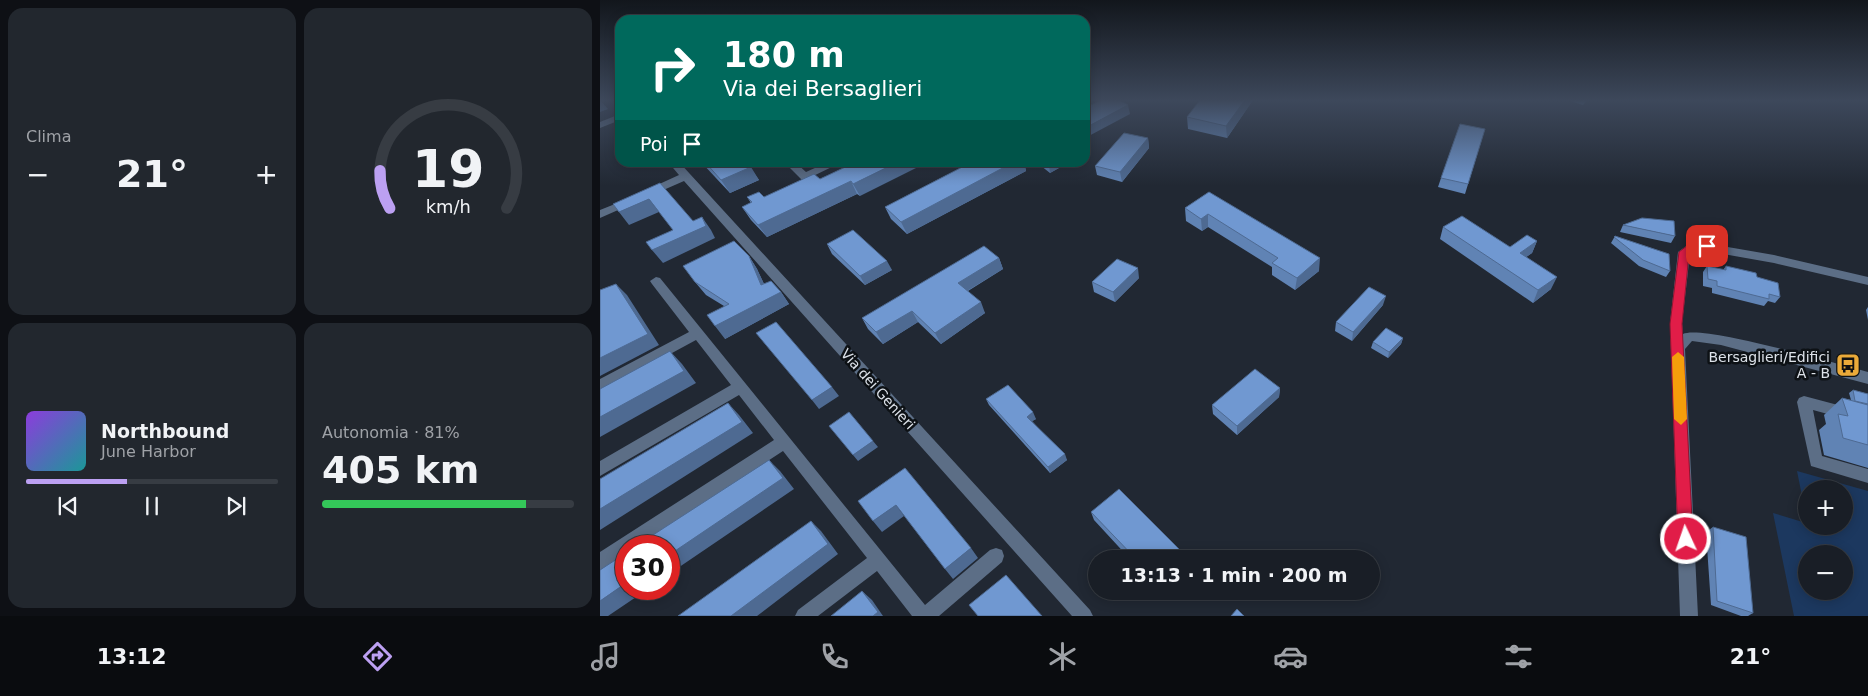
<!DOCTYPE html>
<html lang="it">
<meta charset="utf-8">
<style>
:root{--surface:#191e26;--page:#22272e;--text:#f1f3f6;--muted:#9fa2a7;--line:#373c43;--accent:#bca0f2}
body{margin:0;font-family:"DejaVu Sans",sans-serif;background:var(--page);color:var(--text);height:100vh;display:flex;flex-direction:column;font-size:19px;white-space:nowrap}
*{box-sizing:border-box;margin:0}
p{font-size:16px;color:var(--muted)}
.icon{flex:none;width:28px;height:28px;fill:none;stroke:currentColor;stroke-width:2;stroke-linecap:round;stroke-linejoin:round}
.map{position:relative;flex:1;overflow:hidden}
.panel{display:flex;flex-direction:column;gap:8px;padding:8px;background:#0e1015;width:600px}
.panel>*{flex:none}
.banner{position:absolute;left:15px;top:15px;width:475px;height:152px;border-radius:15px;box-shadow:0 2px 12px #0003,0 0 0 1px var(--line);background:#00695c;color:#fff;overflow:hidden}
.fabs{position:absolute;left:1198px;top:480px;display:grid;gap:10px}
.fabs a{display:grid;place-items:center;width:55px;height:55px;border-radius:50%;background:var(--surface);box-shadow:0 2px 12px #0003,0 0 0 1px var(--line);font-size:25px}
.speed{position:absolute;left:15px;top:535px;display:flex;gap:10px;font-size:25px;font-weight:700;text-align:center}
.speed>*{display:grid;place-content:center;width:65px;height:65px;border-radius:50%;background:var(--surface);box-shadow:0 2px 12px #0003,0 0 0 1px var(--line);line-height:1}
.speed .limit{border:8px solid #d22;background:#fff;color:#111}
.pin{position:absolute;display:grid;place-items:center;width:42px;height:42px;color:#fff;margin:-21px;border-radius:10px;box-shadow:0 2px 8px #0006}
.me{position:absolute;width:55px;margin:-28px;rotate:357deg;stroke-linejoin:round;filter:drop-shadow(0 0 4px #0008)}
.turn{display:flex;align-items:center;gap:18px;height:105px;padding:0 25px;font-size:22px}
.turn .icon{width:65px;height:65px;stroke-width:2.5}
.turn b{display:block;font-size:35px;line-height:42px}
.then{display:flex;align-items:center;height:48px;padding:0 25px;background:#0003;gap:10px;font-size:19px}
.big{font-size:38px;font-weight:600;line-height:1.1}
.panel .widget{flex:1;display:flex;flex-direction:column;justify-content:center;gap:8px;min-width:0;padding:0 18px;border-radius:15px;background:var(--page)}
.panel .dial{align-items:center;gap:0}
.dial svg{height:130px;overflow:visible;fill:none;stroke:var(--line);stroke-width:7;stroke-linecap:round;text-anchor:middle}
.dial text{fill:var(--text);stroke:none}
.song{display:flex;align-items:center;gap:15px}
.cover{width:60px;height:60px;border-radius:8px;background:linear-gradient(135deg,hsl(270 70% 55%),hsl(180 70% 35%))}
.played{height:5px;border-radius:2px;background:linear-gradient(90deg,var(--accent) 40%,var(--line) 40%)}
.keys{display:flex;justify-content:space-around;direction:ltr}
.heat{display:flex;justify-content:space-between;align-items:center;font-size:28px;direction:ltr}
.charge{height:8px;border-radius:4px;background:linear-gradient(90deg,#34c759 81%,var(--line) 0)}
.panel .tiles{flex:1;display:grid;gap:8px;grid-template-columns:repeat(2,1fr)}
.trip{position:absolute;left:488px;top:550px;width:292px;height:50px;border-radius:25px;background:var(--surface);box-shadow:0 2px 12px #0003,0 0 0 1px var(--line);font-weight:600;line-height:50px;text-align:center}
.tabs{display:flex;height:80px;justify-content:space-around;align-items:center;background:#0a0c0f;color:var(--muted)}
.tabs .icon{width:35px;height:35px}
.tabs .active{color:var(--accent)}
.tabs b{font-size:22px;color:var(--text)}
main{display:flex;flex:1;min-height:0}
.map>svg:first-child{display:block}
.green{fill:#1c385f;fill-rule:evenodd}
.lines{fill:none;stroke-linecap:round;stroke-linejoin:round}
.minor{fill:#5c6e86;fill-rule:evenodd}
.wall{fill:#6083b4}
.shaded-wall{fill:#4e6a92}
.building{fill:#7098d1;stroke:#4e6a92}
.route{fill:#e11d48;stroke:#92132f}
.slow{fill:#f59e0b}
.labels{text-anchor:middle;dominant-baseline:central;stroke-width:5;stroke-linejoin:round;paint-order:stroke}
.poi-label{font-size:14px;fill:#dde2e9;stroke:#0d1115;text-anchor:end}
.street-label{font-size:14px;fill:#dde2e9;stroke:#0d1115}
</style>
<main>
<section class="panel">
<div class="tiles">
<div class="widget"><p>Clima</p>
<div class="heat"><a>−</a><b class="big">21°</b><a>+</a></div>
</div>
<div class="widget dial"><svg viewBox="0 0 100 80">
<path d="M14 69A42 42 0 1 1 86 69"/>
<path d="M14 69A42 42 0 0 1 8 46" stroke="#bca0f2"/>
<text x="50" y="56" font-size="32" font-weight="700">19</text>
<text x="50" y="72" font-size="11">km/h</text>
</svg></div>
<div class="widget">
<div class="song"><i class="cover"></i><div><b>Northbound</b><p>June Harbor</p></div></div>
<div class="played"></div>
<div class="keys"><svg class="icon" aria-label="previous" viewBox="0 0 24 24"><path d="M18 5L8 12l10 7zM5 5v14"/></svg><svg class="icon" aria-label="pause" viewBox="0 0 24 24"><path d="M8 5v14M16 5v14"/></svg><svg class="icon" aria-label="next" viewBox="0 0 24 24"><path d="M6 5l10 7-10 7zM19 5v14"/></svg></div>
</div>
<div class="widget"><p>Autonomia · 81%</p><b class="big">405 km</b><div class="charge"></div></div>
</div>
</section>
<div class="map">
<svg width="1268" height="616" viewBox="0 0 1268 616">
<rect width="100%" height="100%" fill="#212833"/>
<path class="green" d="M1197,471L1268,491V616H1194L1173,513L1206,523V526H1244V489H1206V516ZM1206,554H1244V591H1206Z"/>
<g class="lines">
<path class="minor" d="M13,100H20V106Z
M20,114V120L0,128V122Z
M68,162H79L490,610L493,616H472L84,181L52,195H44L43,193L44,191L79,175Z
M184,162H195L206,172L228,162H242L205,180L201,179Z
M30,198L35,201L34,203L0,218V210Z
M1093,241L1174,255L1268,277V285L1174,263L1095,249L1090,254L1082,323L1083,334C1102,324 1240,365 1268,372V384L1121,345L1092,341L1085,349L1098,616H1080L1070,323L1078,252Z
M56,277L60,278L325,605L390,550L396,548L402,550L404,556L402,562L339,616H312L277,571L218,616H195L198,610L267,558L183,451L38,546H26V554L0,570V552L174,440L139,395L0,476V461L131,385L96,340L0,392V379L89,332L52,284L50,281Z
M1204,396L1268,413V425L1213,410L1222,456L1268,469V483L1211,466L1197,402L1199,398Z"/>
</g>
<path class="wall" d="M653,100L627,138L588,129L587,117Z
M967,100H987L983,105Z
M885,129L865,194L838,187L841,178Z
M548,138L549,148L522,182L497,175L495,166Z
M101,162H146L159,180L130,193Z
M256,162L260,196L257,194L167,237L151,220L142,207L151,203L147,197H164L220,179Z
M372,162H424L426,171L307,234L291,219L285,207Z
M436,162H465L466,164L450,173Z
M609,192L719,271L695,290L672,275V267L608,227L602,231L586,221L585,208Z
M1023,225L1075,236L1071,243L1020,232Z
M843,227L910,247L937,241L932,253L926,257L951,289L933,303L840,239Z
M1015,236L1070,271L1066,277L1039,266L1011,243Z
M227,244L292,270L265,285L232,254Z
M149,256L157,269L164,284L181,292L189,304L125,339L124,306L106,295L95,282Z
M399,258L403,269L368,291L385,313L341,344L318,322L283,344L268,329L262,318Z
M1107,266L1123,270L1126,266L1157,277L1180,297L1175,303L1168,301L1164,306L1112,293V288L1103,286V272Z
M539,278L515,302L494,292L492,282Z
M783,305L752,341L735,331L736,322Z
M1268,307V320L1266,310Z
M803,338L801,344L788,358L771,348L773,342Z
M680,388L679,397L637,435L613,414L612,405Z
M1253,390L1268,394V468L1224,455L1219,430L1226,424L1224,415L1242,398L1251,400L1249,393Z
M386,399L436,419L432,421L467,460L450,473L389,405Z
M491,512L589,559H530L494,520Z
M1113,527L1153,613L1148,616H1141L1111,605L1106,532Z"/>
<path class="shaded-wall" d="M645,100H653L627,138L626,126Z
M0,101H1L8,109L0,112Z
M528,105L530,114L485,138V128Z
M548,138L549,148L522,182L520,172Z
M298,162H328L260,196L253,184Z
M414,162H424L426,171L307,234L301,222Z
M456,162H465L466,164L450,173L449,166Z
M151,167L159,180L130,193L121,180Z
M251,181L257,194L167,237L158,225Z
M49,199L59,212L29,225L19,212Z
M608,214V227L602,231L601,219Z
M102,217L111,230L115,238L63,263L52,250Z
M937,241L932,253L915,265L920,253Z
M149,256L157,269L170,297L181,292L189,304L125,339L115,326L161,285Z
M399,258L403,269L362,294L358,283Z
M720,258L719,271L695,290L697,278Z
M287,261L292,270L265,285L260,276Z
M538,268L539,278L515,302L513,292Z
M957,277L951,289L933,303L938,290Z
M16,284L27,295L59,345L0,376V358Z
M786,296L783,305L752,341L753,332Z
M381,302L385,313L341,344L335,333Z
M312,311L318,322L283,344L276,332Z
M803,338L801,344L788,358L789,352Z
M70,351L82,364L96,383L0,437V417Z
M232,387L239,396L219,409L212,400Z
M680,388L679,397L637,435V426Z
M128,403L139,415L153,433L0,530V509Z
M433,412L436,419L429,423L427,417Z
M273,441L278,447L258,461L253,455Z
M465,454L467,460L450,473L448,467Z
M169,460L180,471L194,489L69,574V555Z
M296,505L304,516L282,532L273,521Z
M211,521L221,531L238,554L157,616H131Z
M371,548L378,558L353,579L345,569Z
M26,583V589H48L8,616H0V601Z
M262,591L272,600L283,616H273Z"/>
<path class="building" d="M501,100H519L528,105L485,128V108Z
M600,100H645L626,126L587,117Z
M860,124L885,129L868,184L841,178Z
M524,133L548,138L520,172L495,166Z
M105,162H146L151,167L121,180Z
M256,162H298L253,184L251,181L158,225L142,207L152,202L147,197L159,192L164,197L214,174L220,179Z
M372,162H414L301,222L285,207Z
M443,162H456L449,166Z
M60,183L93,221L102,217L106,226L52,250L46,242L73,230L49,199L19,212L13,204Z
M609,192L720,258L697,278L672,263L678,258L608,214L601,219L585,208Z
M862,216L910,247L927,235L937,241L920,253L957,277L938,290L843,227Z
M1042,218L1074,221L1075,236L1023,225Z
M253,230L287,261L260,276L227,244Z
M1015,236L1069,254L1070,271L1043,260L1014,237Z
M134,241L149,256L161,285L171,281L181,292L115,326L107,315L129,304L95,282L83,266Z
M384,246L399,258L358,283L381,302L335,333L312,311L276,332L262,318Z
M517,259L538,268L513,292L492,282Z
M1107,266L1126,270V266L1156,273L1157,277L1178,283L1180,297L1169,294V299L1117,286V281L1108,279Z
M16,284L48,334L0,358V290Z
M769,287L786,296L753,332L736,322Z
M176,322L232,387L212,400L156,333Z
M786,328L803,338L789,352L773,342Z
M70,351L84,371L0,417V389Z
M655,369L680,388L637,426L612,405Z
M408,385L433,412L427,417L465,454L448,467L386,399Z
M1253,390L1268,394V404L1255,401Z
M1242,398L1268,405V445L1243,438L1238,414L1248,416Z
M128,403L142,422L0,509V479Z
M249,412L273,441L253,455L229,426Z
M169,460L183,478L69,555V546H36Z
M305,468L371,548L345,569L296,505L273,521L258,501Z
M519,489L589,559H536L491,512Z
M211,521L228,544L131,616H78Z
M1113,527L1146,537L1153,613L1117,601Z
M26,553V583L0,601V570Z
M406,575L442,616H378L369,605Z
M262,591L278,612L273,616H231Z
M637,609L644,616H631Z"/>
<linearGradient id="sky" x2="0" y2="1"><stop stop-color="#12161c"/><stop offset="0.54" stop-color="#3d485b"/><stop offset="1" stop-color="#3d485b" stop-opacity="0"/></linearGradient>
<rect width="1268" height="186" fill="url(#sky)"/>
<path class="route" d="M1093,241L1107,243L1112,246L1107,250L1095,248L1089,254L1082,324L1093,539L1091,544L1086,546L1080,544L1078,539L1070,324L1079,252Z"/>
<path class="slow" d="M1078,352L1084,357L1087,419L1081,425L1074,419L1072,357Z"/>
<defs>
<g id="bus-square" transform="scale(1.25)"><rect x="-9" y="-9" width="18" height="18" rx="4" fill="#ebaa39" stroke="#0d1115"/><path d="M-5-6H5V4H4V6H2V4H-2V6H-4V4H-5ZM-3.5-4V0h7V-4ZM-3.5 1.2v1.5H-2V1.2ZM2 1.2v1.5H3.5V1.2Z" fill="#111"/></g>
</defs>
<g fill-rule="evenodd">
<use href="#bus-square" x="1248" y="365"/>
</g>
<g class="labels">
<g class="poi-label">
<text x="1230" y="357">Bersaglieri/Edifici<tspan x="1230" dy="16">A - B</tspan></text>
</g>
<g class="street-label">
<text transform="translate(278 389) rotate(48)">Via dei Genieri</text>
</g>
</g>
</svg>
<div class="fabs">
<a>+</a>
<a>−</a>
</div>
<div class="speed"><div class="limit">30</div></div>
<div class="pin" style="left:1107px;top:246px;background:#d93025"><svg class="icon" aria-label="arrive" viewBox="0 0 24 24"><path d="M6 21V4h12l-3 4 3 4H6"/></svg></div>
<svg class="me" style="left:1086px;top:539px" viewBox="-20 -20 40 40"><circle r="17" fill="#e11d48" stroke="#fff" stroke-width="3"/><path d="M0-11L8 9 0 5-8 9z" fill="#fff"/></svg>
<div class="trip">13:13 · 1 min · 200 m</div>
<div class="banner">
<div class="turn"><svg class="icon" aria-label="right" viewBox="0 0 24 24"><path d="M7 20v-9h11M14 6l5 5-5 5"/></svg><div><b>180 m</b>Via dei Bersaglieri</div></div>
<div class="then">Poi<svg class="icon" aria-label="arrive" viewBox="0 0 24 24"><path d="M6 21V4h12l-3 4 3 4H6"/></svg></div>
</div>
</div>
</main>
<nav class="tabs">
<b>13:12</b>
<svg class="icon active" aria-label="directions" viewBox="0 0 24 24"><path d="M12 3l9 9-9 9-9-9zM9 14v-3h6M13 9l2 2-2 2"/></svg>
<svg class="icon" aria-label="music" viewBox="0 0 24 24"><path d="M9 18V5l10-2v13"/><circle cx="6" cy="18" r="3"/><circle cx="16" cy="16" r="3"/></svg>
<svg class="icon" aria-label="phone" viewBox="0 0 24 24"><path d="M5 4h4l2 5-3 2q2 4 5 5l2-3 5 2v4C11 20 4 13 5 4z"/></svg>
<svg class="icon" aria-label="climate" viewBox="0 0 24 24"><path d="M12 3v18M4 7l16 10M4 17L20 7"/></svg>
<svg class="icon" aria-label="car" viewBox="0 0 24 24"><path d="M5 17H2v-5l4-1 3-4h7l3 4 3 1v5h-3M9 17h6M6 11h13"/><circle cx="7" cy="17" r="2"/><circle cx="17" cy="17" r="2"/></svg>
<svg class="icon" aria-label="filters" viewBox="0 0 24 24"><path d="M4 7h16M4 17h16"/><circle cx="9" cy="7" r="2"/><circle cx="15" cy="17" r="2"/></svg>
<b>21°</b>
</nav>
